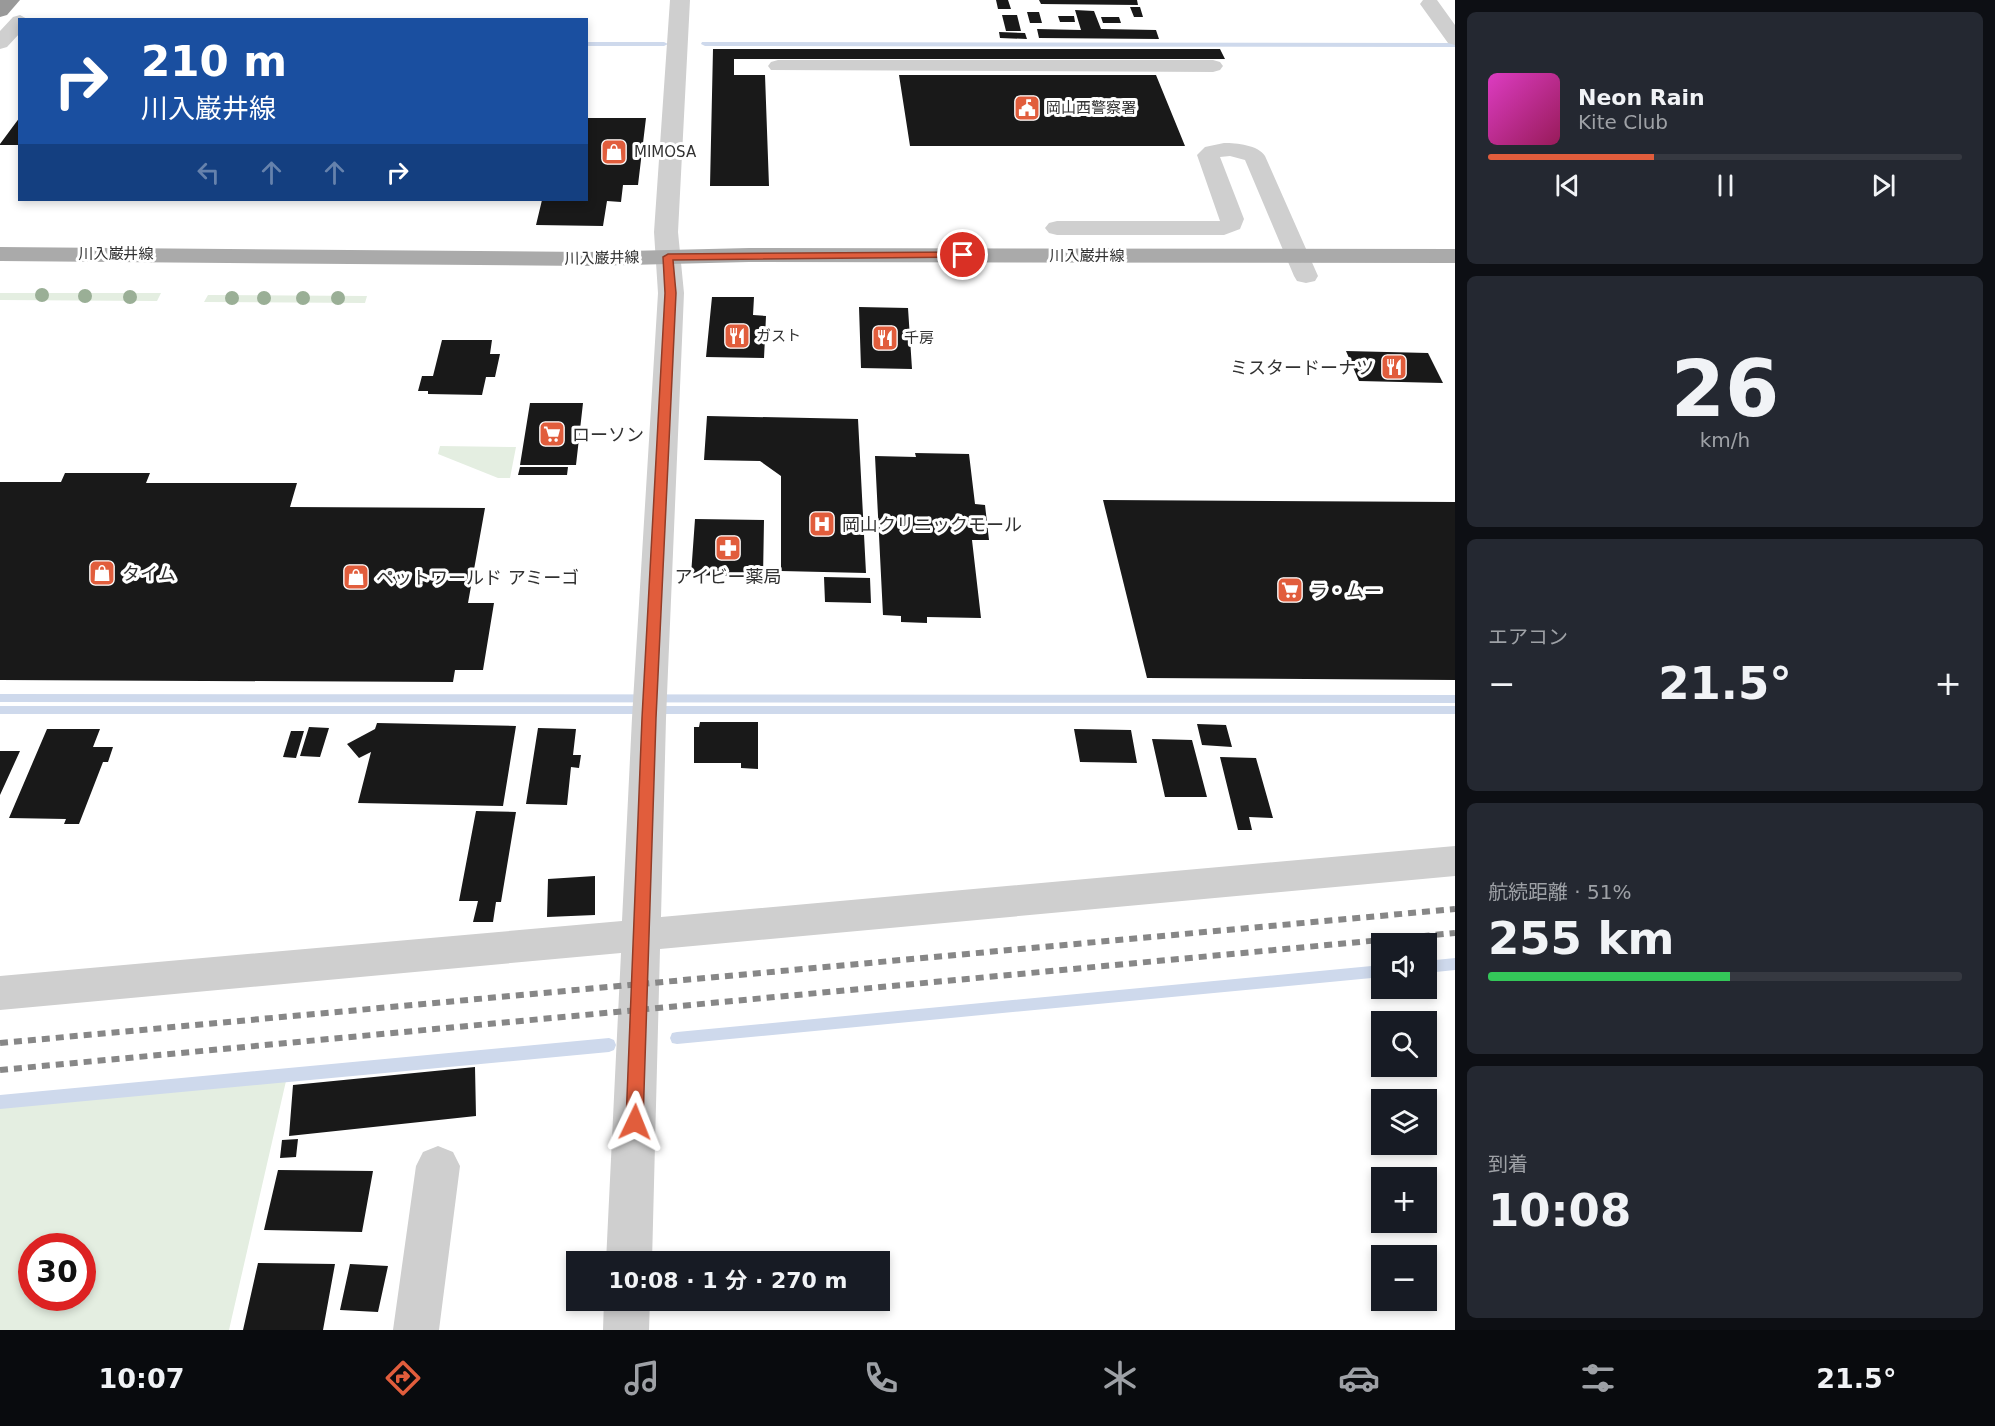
<!DOCTYPE html>
<html lang="ja">
<meta charset="utf-8">
<style>
:root{--surface:#171b24;--page:#242831;--text:#f1f3f6;--muted:#9ea1a6;--line:#363941;--accent:#e15d3c}
body{margin:0;font-family:"DejaVu Sans","Noto Sans JP",sans-serif;background:var(--page);color:var(--text);height:100vh;display:flex;flex-direction:column;font-size:22px;white-space:nowrap}
*{box-sizing:border-box;margin:0}
p{font-size:20px;color:var(--muted)}
.icon{flex:none;width:33px;height:33px;fill:none;stroke:currentColor;stroke-width:2;stroke-linecap:round;stroke-linejoin:round}
.map{position:relative;flex:1;overflow:hidden}
.drawer{display:flex;flex-direction:column;gap:12px;padding:12px;background:#0d0f14;width:540px}
.drawer>*{flex:none}
.banner{position:absolute;left:18px;top:18px;width:570px;height:183px;border-radius:0px;box-shadow:0 3px 9px #0003;background:#1a4fa0;color:#fff;overflow:hidden}
.tools{position:absolute;left:1371px;top:933px;display:grid;gap:12px}
.tools a{display:grid;place-items:center;width:66px;height:66px;border-radius:0px;background:var(--surface);box-shadow:0 3px 9px #0003;font-size:30px}
.speed{position:absolute;left:18px;top:1233px;display:flex;gap:12px;font-size:30px;font-weight:700;text-align:center}
.speed>*{display:grid;place-content:center;width:78px;height:78px;border-radius:50%;background:var(--surface);box-shadow:0 3px 9px #0003;line-height:1}
.speed .limit{border:9px solid #d22;background:#fff;color:#111}
.pin{position:absolute;display:grid;place-items:center;width:51px;height:51px;color:#fff;margin:-26px;border:3px solid #fff;border-radius:50%;box-shadow:0 2px 6px #0007}
.me{position:absolute;width:66px;margin:-33px;rotate:2deg;stroke-linejoin:round;filter:drop-shadow(0 0 4px #0008)}
.turn{display:flex;align-items:center;gap:21px;height:126px;padding:0 24px;font-size:27px}
.turn .icon{width:78px;height:78px;stroke-width:2.5}
.turn b{display:block;font-size:42px;line-height:51px}
.lanes{display:flex;align-items:center;height:57px;padding:0 24px;background:#0003;justify-content:center;gap:30px;direction:ltr}
.lanes .off{opacity:.35}
.big{font-size:45px;font-weight:700;line-height:1.1}
.drawer .widget{flex:1;display:flex;flex-direction:column;justify-content:center;gap:9px;min-width:0;padding:0 21px;border-radius:9px;background:var(--page)}
.drawer .dial{align-items:center;gap:0}
.dial b{font-size:78px;line-height:1}
.song{display:flex;align-items:center;gap:18px}
.cover{width:72px;height:72px;border-radius:9px;background:linear-gradient(135deg,hsl(310 70% 55%),hsl(330 70% 35%))}
.played{height:6px;border-radius:3px;background:linear-gradient(90deg,var(--accent) 35%,var(--line) 35%)}
.keys{display:flex;justify-content:space-around;direction:ltr}
.heat{display:flex;justify-content:space-between;align-items:center;font-size:33px;direction:ltr}
.charge{height:9px;border-radius:4px;background:linear-gradient(90deg,#34c759 51%,var(--line) 0)}
.trip{position:absolute;left:566px;top:1251px;width:324px;height:60px;border-radius:0px;background:var(--surface);box-shadow:0 3px 9px #0003;font-weight:700;line-height:60px;text-align:center}
.dock{display:flex;height:96px;justify-content:space-around;align-items:center;background:#090b0e;color:var(--muted)}
.dock .icon{width:42px;height:42px}
.dock .active{color:var(--accent)}
.dock b{font-size:27px;color:var(--text)}
main{display:flex;flex:1;min-height:0}
.map>svg:first-child{display:block}
.green{fill:#e4eee1;fill-rule:evenodd}
.lines{fill:none;stroke-linecap:round;stroke-linejoin:round}
.stream{fill:#ced9ec;fill-rule:evenodd}
.building{fill:#191919}
.minor{fill:#cfcfcf;fill-rule:evenodd}
.major{fill:#aaa;fill-rule:evenodd}
.highway{fill:#999;fill-rule:evenodd}
.rail{stroke:#878787;stroke-width:6;stroke-dasharray:8 6;stroke-linecap:butt}
.tree{fill:#9aaf96}
.route{fill:#e15d3c;stroke:#923c27;stroke-width:1.5}
.labels{text-anchor:middle;dominant-baseline:central;stroke-width:6;stroke-linejoin:round;paint-order:stroke}
.far-poi-label{font-size:15px;fill:#323232;stroke:#fff;text-anchor:start}
.far-street-label{font-size:15px;fill:#323232;stroke:#fff}
.poi-label{font-size:18px;fill:#323232;stroke:#fff;text-anchor:start}
</style>
<main>
<div class="map">
<svg width="1455" height="1330" viewBox="0 0 1455 1330">
<rect width="100%" height="100%" fill="#fff"/>
<path class="green" d="M0,293H161L157,301L0,300Z
M208,295L367,296L365,303L204,302Z
M440,446L516,447L510,478H498L438,454Z
M286,1081L229,1330H0V1108ZM32,1246H82V1298H32Z"/>
<g class="lines">
<path class="stream" d="M586,42H664L668,44L664,46H586Z
M702,42L1455,43V47L705,46L701,44Z
M0,694L1455,695V703L0,702Z
M0,706H1455V714H0Z
M1455,958V970L1426,973V961Z
M1382,965V977L677,1044L672,1043L670,1038L672,1033L677,1032Z
M609,1038L614,1040L616,1045L614,1050L609,1052L0,1109V1095Z"/>
</g>
<path class="building" d="M996,0H1008L1011,9H998Z
M1039,0H1137L1138,5L1041,4Z
M1130,7H1140L1143,17H1134Z
M1075,10L1094,11L1101,29L1156,30L1159,39L1039,38L1037,29L1081,30Z
M1027,12H1039L1042,23H1030Z
M1002,15H1017L1021,31H1006Z
M1058,16H1074L1075,22H1060Z
M1101,17H1119L1121,23H1103Z
M999,32L1025,33L1027,39L1000,38Z
M713,49H1220L1225,59H734V75H765L769,186H710Z
M899,75H1156L1185,146H910Z
M20,117V145H0V144Z
M586,118H646L638,185H623L621,202L607,201L603,226L536,225L542,200H586Z
M712,297H754L753,315L766,316L764,358L706,357Z
M859,307L908,308L912,369L861,368Z
M442,340H492L490,354H500L495,377H486L482,395L428,394V391H418L422,376H433Z
M1346,351L1428,353L1443,383L1359,381Z
M530,403H583L576,465H520Z
M707,416L858,419L866,573L781,571V476L760,461L704,460Z
M915,453L969,454L975,504L985,505L989,540H972L981,618L927,617V623L901,622V616L883,615L875,456L916,457Z
M520,467H568L567,475H518Z
M65,473H150L146,483H297L290,507L485,508L468,603H494L483,670H455L453,682L0,680V482H61Z
M1103,500L1455,502V680L1147,678Z
M695,519L764,520L763,577L691,575Z
M824,577L870,578L871,603L825,602Z
M700,722H758V769L741,768V763H694V727H699Z
M377,723L516,726L503,806L358,803L371,752L359,758L347,744L375,729Z
M1197,724L1226,725L1232,747L1202,745Z
M309,727L329,728L320,757L300,756Z
M538,728L576,729L573,755H581L579,768L571,767L567,805L526,804Z
M47,729H100L93,747H113L108,762H103L79,824H64L66,819L9,818Z
M1074,729L1131,730L1137,763L1080,762Z
M291,731H304L296,758L283,757Z
M1152,739L1192,740L1207,797H1165Z
M0,751H20L0,795Z
M1220,757L1256,758L1273,818L1249,817L1252,830H1238Z
M476,811L516,812L501,902H496L493,922H473L478,901H459Z
M595,876V915L547,917L548,879Z
M475,1067L476,1116L289,1136L293,1085Z
M298,1139L296,1157L280,1158L282,1140Z
M278,1170L373,1171L362,1232L264,1230Z
M258,1263L335,1264L323,1330H243Z
M350,1264L388,1266L378,1312L340,1310Z"/>
<g class="lines">
<path class="minor" d="M670,0H690L678,232L684,293L666,718L661,917L1455,846V876L660,949L652,1262H606L621,953L0,1010V976L622,921L632,718L658,293L654,232Z
M1423,0H1437L1455,25V45L1448,43L1420,4Z
M20,15L29,20H20V33L7,47L0,49V31L13,17Z
M778,60H1213L1220,62L1223,66L1220,70L1213,72L771,70L768,66L771,62Z
M1224,143C1237,143 1258,145 1265,156L1318,276L1315,281L1306,283L1297,281L1294,276L1245,160L1230,156L1220,157L1244,219L1240,229L1224,235H1057L1049,233L1045,228L1049,223L1057,221H1220L1197,155L1205,147Z
M438,1146L453,1152L460,1166L439,1330H393L416,1166L423,1152Z
M604,1300H650L649,1330H603Z"/>
<path class="major" d="M0,247L588,252L749,248L1455,249V263L749,262L588,266L0,261Z"/>
<path class="highway" d="M0,0H20L7,15L0,17Z"/>
<path class="rail" d="M0,1043L1455,909
M0,1070L1455,933"/>
</g>
<g class="tree">
<circle cx="42" cy="295" r="7"/>
<circle cx="85" cy="296" r="7"/>
<circle cx="130" cy="297" r="7"/>
<circle cx="232" cy="298" r="7"/>
<circle cx="264" cy="298" r="7"/>
<circle cx="303" cy="298" r="7"/>
<circle cx="338" cy="298" r="7"/>
</g>
<path class="route" d="M963,252L968,255L967,257L673,260L676,293L656,718L643,1122L641,1127L635,1130L628,1127L626,1122L642,718L665,293L663,257L668,254Z"/>
<defs>
<g id="civic-square" transform="scale(1.35)"><rect x="-9" y="-9" width="18" height="18" rx="4" fill="#e15d3c" stroke="#fff"/><path d="M-.6-6.5H3V-4.5H.6V-3L4-1V1h2V6H-6V1h2V-1L-.6-3ZM-1.2 2.5V6h2.4V2.5Z" fill="#fff"/></g>
<g id="shop-square" transform="scale(1.35)"><rect x="-9" y="-9" width="18" height="18" rx="4" fill="#e15d3c" stroke="#fff"/><path d="M-5-2.5h2.3a2.7 3.5 0 0 1 5.4 0H5L5.5 6h-11ZM-1.5-2.5h3a1.5 2.3 0 0 0-3 0Z" fill="#fff"/></g>
<g id="restaurant-square" transform="scale(1.35)"><rect x="-9" y="-9" width="18" height="18" rx="4" fill="#e15d3c" stroke="#fff"/><path d="M-5-6h1v4h1v-4h1v4h1v-4h1v5L-1.5 .5V6h-2V.5L-5-1ZM5-6V6H3V1.5H1.5Q1.5-4 5-6Z" fill="#fff"/></g>
<g id="supermarket-square" transform="scale(1.35)"><rect x="-9" y="-9" width="18" height="18" rx="4" fill="#e15d3c" stroke="#fff"/><path d="M-6-5.5h2.5l.6 2H6L4.5 2H-2.5L-4.4-4H-6ZM-1.5 3.2a1.3 1.3 0 1 0 .1 0ZM3 3.2a1.3 1.3 0 1 0 .1 0Z" fill="#fff"/></g>
<g id="hospital-square" transform="scale(1.35)"><rect x="-9" y="-9" width="18" height="18" rx="4" fill="#e15d3c" stroke="#fff"/><path d="M-5-5h3v3.5h4V-5h3V5h-3V1.5h-4V5h-3Z" fill="#fff"/></g>
<g id="pharmacy-square" transform="scale(1.35)"><rect x="-9" y="-9" width="18" height="18" rx="4" fill="#e15d3c" stroke="#fff"/><path d="M-2-6h4v4h4v4h-4v4h-4v-4h-4v-4h4Z" fill="#fff"/></g>
</defs>
<g fill-rule="evenodd">
<use href="#civic-square" x="1027" y="108"/>
<use href="#shop-square" x="614" y="152"/>
<use href="#restaurant-square" x="737" y="336"/>
<use href="#restaurant-square" x="885" y="338"/>
<use href="#restaurant-square" x="1394" y="367"/>
<use href="#supermarket-square" x="552" y="434"/>
<use href="#hospital-square" x="822" y="524"/>
<use href="#pharmacy-square" x="728" y="548"/>
<use href="#shop-square" x="102" y="573"/>
<use href="#shop-square" x="356" y="577"/>
<use href="#supermarket-square" x="1290" y="590"/>
</g>
<g class="labels">
<g class="far-poi-label">
<text x="1046" y="108">岡山西警察署</text>
<text x="634" y="152">MIMOSA</text>
<text x="756" y="336">ガスト</text>
<text x="904" y="338">千房</text>
</g>
<g class="far-street-label">
<text x="116" y="254">川入巌井線</text>
<text x="1087" y="256">川入巌井線</text>
<text transform="translate(602 258) rotate(-1)">川入巌井線</text>
</g>
<g class="poi-label">
<text x="1374" y="367" text-anchor="end">ミスタードーナツ</text>
<text x="572" y="434">ローソン</text>
<text x="842" y="524">岡山クリニックモール</text>
<text x="122" y="573">タイム</text>
<text x="728" y="576" text-anchor="middle">アイビー薬局</text>
<text x="376" y="577">ペットワールド アミーゴ</text>
<text x="1310" y="590">ラ・ムー</text>
</g>
</g>
</svg>
<div class="tools">
<a><svg class="icon" aria-label="sound" viewBox="0 0 24 24"><path d="M4 9h4l5-4v14l-5-4H4zM17 9q2 3 0 6"/></svg></a>
<a><svg class="icon" aria-label="search" viewBox="0 0 24 24"><circle cx="10" cy="10" r="6"/><path d="M15 15l6 6"/></svg></a>
<a><svg class="icon" aria-label="layers" viewBox="0 0 24 24"><path d="M12 4l9 5-9 5-9-5zM3 14l9 5 9-5"/></svg></a>
<a>+</a>
<a>−</a>
</div>
<div class="speed"><div class="limit">30</div></div>
<div class="pin" style="left:963px;top:255px;background:#d93025"><svg class="icon" aria-label="arrive" viewBox="0 0 24 24"><path d="M6 21V4h12l-3 4 3 4H6"/></svg></div>
<svg class="me" style="left:635px;top:1122px" viewBox="-20 -20 40 40"><path d="M0-17L14 15 0 8-14 15z" fill="#e15d3c" stroke="#fff" stroke-width="4"/></svg>
<div class="trip">10:08 · 1 分 · 270 m</div>
<div class="banner">
<div class="turn"><svg class="icon" aria-label="right" viewBox="0 0 24 24"><path d="M7 20v-9h11M14 6l5 5-5 5"/></svg><div><b>210 m</b>川入巌井線</div></div>
<div class="lanes"><svg class="icon off" aria-label="left" viewBox="0 0 24 24"><path d="M17 20v-9H6M10 6l-5 5 5 5"/></svg><svg class="icon off" aria-label="ahead" viewBox="0 0 24 24"><path d="M12 20V5M6 11l6-6 6 6"/></svg><svg class="icon off" aria-label="ahead" viewBox="0 0 24 24"><path d="M12 20V5M6 11l6-6 6 6"/></svg><svg class="icon" aria-label="right" viewBox="0 0 24 24"><path d="M7 20v-9h11M14 6l5 5-5 5"/></svg></div>
</div>
</div>
<section class="drawer">
<div class="widget">
<div class="song"><i class="cover"></i><div><b>Neon Rain</b><p>Kite Club</p></div></div>
<div class="played"></div>
<div class="keys"><svg class="icon" aria-label="previous" viewBox="0 0 24 24"><path d="M18 5L8 12l10 7zM5 5v14"/></svg><svg class="icon" aria-label="pause" viewBox="0 0 24 24"><path d="M8 5v14M16 5v14"/></svg><svg class="icon" aria-label="next" viewBox="0 0 24 24"><path d="M6 5l10 7-10 7zM19 5v14"/></svg></div>
</div>
<div class="widget dial"><b>26</b><p>km/h</p></div>
<div class="widget"><p>エアコン</p>
<div class="heat"><a>−</a><b class="big">21.5°</b><a>+</a></div>
</div>
<div class="widget"><p>航続距離 · 51%</p><b class="big">255 km</b><div class="charge"></div></div>
<div class="widget"><p>到着</p><b class="big">10:08</b></div>
</section>
</main>
<nav class="dock">
<b>10:07</b>
<svg class="icon active" aria-label="directions" viewBox="0 0 24 24"><path d="M12 3l9 9-9 9-9-9zM9 14v-3h6M13 9l2 2-2 2"/></svg>
<svg class="icon" aria-label="music" viewBox="0 0 24 24"><path d="M9 18V5l10-2v13"/><circle cx="6" cy="18" r="3"/><circle cx="16" cy="16" r="3"/></svg>
<svg class="icon" aria-label="phone" viewBox="0 0 24 24"><path d="M5 4h4l2 5-3 2q2 4 5 5l2-3 5 2v4C11 20 4 13 5 4z"/></svg>
<svg class="icon" aria-label="climate" viewBox="0 0 24 24"><path d="M12 3v18M4 7l16 10M4 17L20 7"/></svg>
<svg class="icon" aria-label="car" viewBox="0 0 24 24"><path d="M5 17H2v-5l4-1 3-4h7l3 4 3 1v5h-3M9 17h6M6 11h13"/><circle cx="7" cy="17" r="2"/><circle cx="17" cy="17" r="2"/></svg>
<svg class="icon" aria-label="filters" viewBox="0 0 24 24"><path d="M4 7h16M4 17h16"/><circle cx="9" cy="7" r="2"/><circle cx="15" cy="17" r="2"/></svg>
<b>21.5°</b>
</nav>
